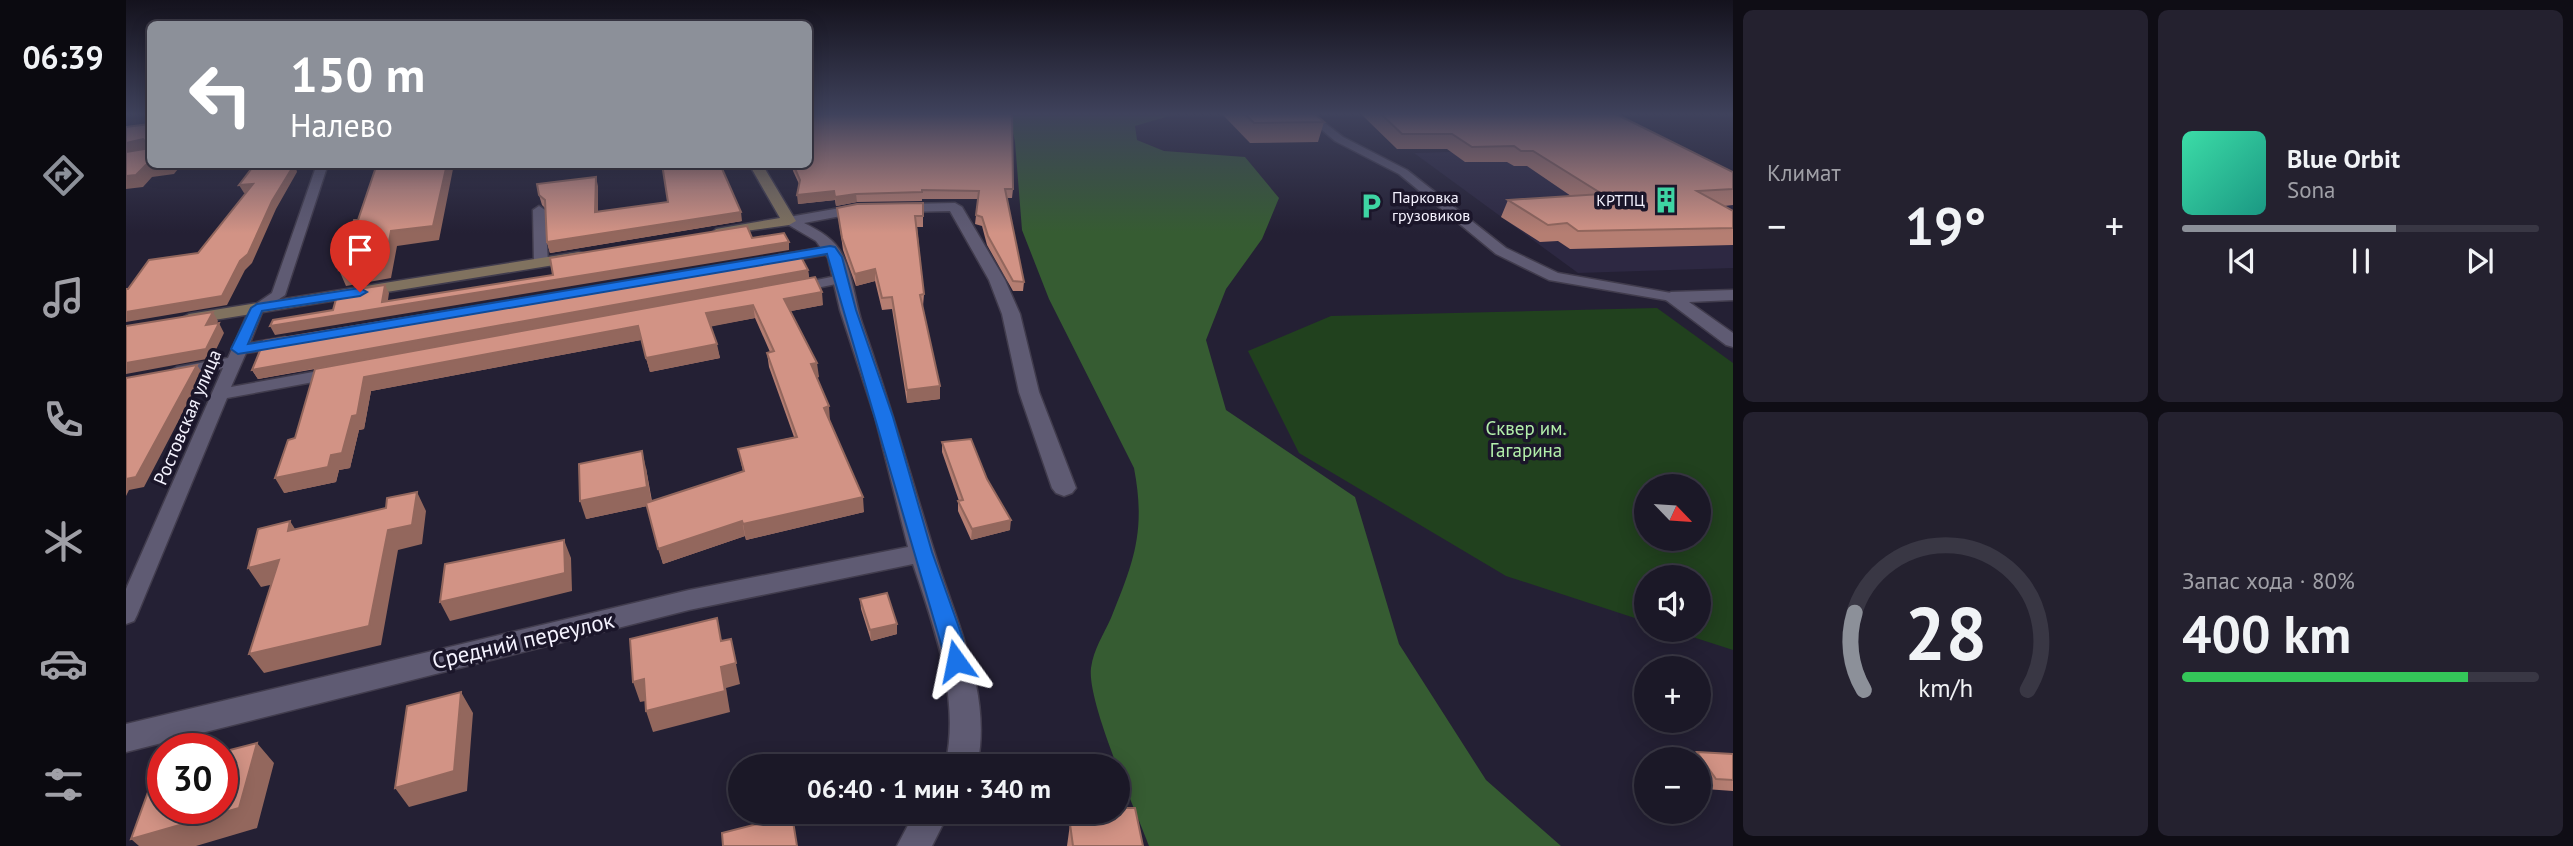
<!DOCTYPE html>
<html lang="ru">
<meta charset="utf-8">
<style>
:root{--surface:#1b1827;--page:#24212f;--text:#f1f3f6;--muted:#a0a0a7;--line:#393744;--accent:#8c9099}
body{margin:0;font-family:"PT Sans",sans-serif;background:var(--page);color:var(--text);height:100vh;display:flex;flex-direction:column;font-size:26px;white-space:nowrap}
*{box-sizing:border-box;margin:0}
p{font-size:23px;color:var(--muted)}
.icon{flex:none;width:38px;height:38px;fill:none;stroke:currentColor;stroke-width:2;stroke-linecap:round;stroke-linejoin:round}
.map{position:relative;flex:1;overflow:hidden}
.sheet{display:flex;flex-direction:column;gap:10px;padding:10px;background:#0f0d15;width:840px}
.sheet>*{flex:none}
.hud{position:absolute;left:21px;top:21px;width:665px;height:147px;border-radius:10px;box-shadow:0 4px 18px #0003,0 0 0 2px var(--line);background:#8c9099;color:#fff;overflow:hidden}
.needle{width:46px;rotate:115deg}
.tools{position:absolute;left:1508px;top:474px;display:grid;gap:14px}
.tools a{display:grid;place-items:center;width:77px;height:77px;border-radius:50%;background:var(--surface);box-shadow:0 4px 18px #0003,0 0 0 2px var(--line);font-size:35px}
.speed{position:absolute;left:21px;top:733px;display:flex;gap:14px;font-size:35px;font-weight:700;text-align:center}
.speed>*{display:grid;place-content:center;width:91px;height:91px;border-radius:50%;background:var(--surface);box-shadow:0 4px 18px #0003,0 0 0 2px var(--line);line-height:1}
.speed .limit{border:10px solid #d22;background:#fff;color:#111}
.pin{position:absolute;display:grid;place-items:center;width:60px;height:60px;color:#fff;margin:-72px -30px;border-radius:50% 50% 50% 0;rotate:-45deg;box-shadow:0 0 7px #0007}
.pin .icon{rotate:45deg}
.me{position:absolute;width:77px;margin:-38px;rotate:348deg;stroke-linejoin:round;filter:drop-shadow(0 0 5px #0008)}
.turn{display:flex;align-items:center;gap:24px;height:147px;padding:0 28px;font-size:32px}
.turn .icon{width:91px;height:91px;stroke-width:2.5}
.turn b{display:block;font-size:49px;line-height:60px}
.big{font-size:52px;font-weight:700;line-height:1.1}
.sheet .card{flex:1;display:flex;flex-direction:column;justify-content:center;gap:10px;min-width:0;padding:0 24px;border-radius:10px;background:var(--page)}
.sheet .dial{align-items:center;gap:0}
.dial svg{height:182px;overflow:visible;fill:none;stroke:var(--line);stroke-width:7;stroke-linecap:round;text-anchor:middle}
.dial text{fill:var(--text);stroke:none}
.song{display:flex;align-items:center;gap:21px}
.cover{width:84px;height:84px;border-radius:10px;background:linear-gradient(135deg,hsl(160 70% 55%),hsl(170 70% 35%))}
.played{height:7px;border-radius:4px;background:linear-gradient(90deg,var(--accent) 60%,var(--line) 60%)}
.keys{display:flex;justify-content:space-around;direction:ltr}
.heat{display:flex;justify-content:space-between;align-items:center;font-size:38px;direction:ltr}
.charge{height:10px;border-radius:5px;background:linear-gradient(90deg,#34c759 80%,var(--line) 0)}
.sheet .tiles{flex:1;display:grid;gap:10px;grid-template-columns:repeat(2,1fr)}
.trip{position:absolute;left:602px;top:754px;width:402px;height:70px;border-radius:35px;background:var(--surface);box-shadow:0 4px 18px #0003,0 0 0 2px var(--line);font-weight:700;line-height:70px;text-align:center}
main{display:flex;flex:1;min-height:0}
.dock{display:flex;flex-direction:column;width:126px;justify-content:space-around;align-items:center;background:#0b0a10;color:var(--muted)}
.dock .icon{width:49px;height:49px}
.dock .active{color:var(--accent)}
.dock b{font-size:32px;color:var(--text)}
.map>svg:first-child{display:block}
.built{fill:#2d2842}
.green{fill:#21411e;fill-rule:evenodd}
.forest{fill:#365c32}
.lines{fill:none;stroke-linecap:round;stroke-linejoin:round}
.lane-casing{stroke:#413c4d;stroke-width:3}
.street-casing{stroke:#413c4d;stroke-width:3}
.secondary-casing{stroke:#413c4d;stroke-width:3}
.lane{fill:#5f5b73;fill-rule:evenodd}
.street{fill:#5f5b73;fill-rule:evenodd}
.secondary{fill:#80725f;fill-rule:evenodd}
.wall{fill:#b57e72}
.shaded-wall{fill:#93675d}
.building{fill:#d29385;stroke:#93675d;stroke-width:2}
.route{fill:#1a73e8;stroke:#114b97;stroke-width:2}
.labels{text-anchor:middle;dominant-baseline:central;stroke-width:7;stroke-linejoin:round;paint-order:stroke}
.far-poi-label{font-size:16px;fill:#f4f2fe;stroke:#1b162a;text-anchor:start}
.street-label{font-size:19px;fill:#f4f2fe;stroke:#1b162a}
.park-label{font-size:19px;fill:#b3efab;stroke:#1b162a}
.near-street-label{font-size:23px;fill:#f4f2fe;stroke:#1b162a}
</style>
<main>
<nav class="dock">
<b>06:39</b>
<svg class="icon active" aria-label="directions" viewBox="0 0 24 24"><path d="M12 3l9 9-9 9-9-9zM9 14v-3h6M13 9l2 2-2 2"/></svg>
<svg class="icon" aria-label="music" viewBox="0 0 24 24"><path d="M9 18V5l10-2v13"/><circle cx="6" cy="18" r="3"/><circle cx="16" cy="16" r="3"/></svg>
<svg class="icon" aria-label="phone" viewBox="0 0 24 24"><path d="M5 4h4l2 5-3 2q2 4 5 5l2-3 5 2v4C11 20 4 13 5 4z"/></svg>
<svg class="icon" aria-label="climate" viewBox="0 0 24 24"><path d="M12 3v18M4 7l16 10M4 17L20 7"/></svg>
<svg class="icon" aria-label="car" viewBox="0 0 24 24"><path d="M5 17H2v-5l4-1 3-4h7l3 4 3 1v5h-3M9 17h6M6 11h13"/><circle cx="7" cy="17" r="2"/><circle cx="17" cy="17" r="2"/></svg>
<svg class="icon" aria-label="filters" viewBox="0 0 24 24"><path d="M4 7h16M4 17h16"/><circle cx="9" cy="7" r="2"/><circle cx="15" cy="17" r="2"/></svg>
</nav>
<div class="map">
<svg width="1607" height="846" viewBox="0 0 1607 846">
<rect width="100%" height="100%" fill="#242034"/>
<path class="built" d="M1527,146L1607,187V268L1452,273L1288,153Z"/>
<path class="green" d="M1531,308L1607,363V650L1545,630H1573V578H1521V622L1380,576L1173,453L1122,351L1205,316ZM1521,486H1573V539H1521Z"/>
<path class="forest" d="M883,114H1050L1009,126L1011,140L1038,151L1119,157L1153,198L1136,239L1100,289L1080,340L1100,410L1229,497L1273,644L1360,780L1435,846H1023C1009,808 961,703 965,668C968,648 977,636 985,618C1008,561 1020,531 1008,468L923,299L896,230L889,142Z"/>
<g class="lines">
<g class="lane-casing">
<path id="lane" d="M1189,120H1195L1217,137L1281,170L1380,248L1432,273L1545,293L1552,297L1545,301L1423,280L1370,254L1273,174L1209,141L1189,124Z
M191,164H202L159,295L137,310L124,343L159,337L167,342L159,347L120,353L105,387L209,368L217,373L209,378L101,398L11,615L8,621L0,624V589L97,368L51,377L43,372L51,367L102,358L124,308L146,293Z
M413,206L419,210L422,263L415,267L408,263L407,210Z
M704,246L711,250L709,253L653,263L646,259L653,255Z
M715,275L720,276V282L671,292L664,288L666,285Z"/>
</g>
<g class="street-casing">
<path id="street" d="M829,203L836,207L879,280L894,314L913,392L950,488L946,493L938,496L930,493L926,488L893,392L876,314L863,280L824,211L731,213L678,223C694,231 709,239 717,256C727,276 729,302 736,323C763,399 784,474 808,551C829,620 867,693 851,766H819C835,699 808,627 787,564L563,610L0,752V724L563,590L782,547L749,417L714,310L702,258L690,241L656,221L663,217L731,205Z
M1607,290V300L1563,302L1607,333V347L1600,345L1536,297L1545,292Z
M789,812H823L806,846H771Z"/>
</g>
<g class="secondary-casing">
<path id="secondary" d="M623,164H636L670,221L663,225L590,235L587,232L590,229L654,218Z
M453,252L459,254L461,257L459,260L63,324L54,319L63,314Z"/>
</g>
<use href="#lane" class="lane"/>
<use href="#street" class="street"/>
<use href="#secondary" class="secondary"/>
</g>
<path class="wall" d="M1096,114H1189L1198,122L1192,142L1124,143Z
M1236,114H1305L1607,172V205L1598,206L1607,211V245L1444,249L1432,241L1414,242L1375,217L1382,200L1445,196L1401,166H1388L1381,162H1339L1321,149H1271L1236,115Z
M344,164H359L358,169L345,168Z
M666,164H682L887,189L886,198H881L898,282L897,291H887L861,245L856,226L849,224L852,199H796V201L731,202L710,206L709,200L672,204L673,184L667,171Z
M472,186V212L616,221L424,253L421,242L419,208L416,205L413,195Z
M797,203V227H791L798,294L797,307L814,386V399L781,403L766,309L756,310L749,281L730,286L717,250L711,208Z
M682,270L683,278L697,305L665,311L693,377L690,378L704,421L738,512L620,540L619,536L537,564L521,506L460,519L520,468L526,501L617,471L612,449L668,437L643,367L641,353L644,352L629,318L585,326L594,358L524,372L515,340L245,391L238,429L233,430L224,468L213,470L210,482L158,493L169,438L189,369L132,379L126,370Z
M816,442L861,479L884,530L845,540L832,511V501H833L816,452Z
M734,599L771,624V634L745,641L735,609Z
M1571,752L1607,754V791L1579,789L1573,781V760H1564Z
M963,812H992L1017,846H941L944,824H960Z"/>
<path class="shaded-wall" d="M17,139L24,150L0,155V143Z
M24,164H56L48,174L26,177L17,187L0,189V176L20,165Z
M164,164H172L170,168L171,172L150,209L126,263L119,270L101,305L0,322V312L96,296Z
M321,164H328L313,240L271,246L265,278L220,286L213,270L265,231Z
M470,177L472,186V222L469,212Z
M127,184L131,192L118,193L113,185Z
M708,191L709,200L672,204L671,195Z
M730,194L731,202L710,206L709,197Z
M615,212L616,221L424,253L421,242Z
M663,242V250L149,335L144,326L256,302L259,285L263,293L261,307Z
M749,269V281L730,286L729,274Z
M682,270L683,278L132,379L126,370Z
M696,292L697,305L660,312L658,299Z
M627,305L629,318L583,327L580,313Z
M87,312L92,321L85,335L80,325Z
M93,323L98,333L86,358L0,374V363Z
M512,326L515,340L245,391L238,429L233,430L224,468L213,470L210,482L158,493L149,478L205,455L226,416L238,377Z
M591,344L594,358L524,372L520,358Z
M691,363L693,377L686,379L685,364Z
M71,365L77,374L18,487L3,490L0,496V479Z
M814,386V399L781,403V390Z
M703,406L704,421L698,408Z
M516,451L520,468L526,505L460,519L454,501Z
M291,492L300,511L296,544L272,550L255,645L138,673L123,654L262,530Z
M737,497L738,512L620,540L617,524Z
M885,520L884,530L845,540L846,529Z
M164,521L176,540L162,531Z
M616,521L619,536L537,564L532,549Z
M438,540L445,558L446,591L324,621L314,602Z
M153,560L166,580L135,587L122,568Z
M771,624V634L745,641L744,630Z
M605,639L614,684L600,688L604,712L527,732L520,711L595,667Z
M518,679L525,700L514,702L507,682Z
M335,692L347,713L341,791L283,807L269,788Z
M131,743L148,763L131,828L70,846H13L5,839Z"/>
<path class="building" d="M682,114H886L887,189H879L898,282L887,281L862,236L856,217L850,215L853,191L796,190V192L730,194L709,197L708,191L671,195L674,180L667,164H682Z
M1119,114H1189L1198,122L1128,123Z
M1255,114H1490L1607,172V189L1571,191L1607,211V228L1452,231L1441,223L1422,225L1382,200L1476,194L1407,151H1395L1388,146L1346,147L1326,134H1276Z
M24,124V164L20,165L10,175L0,176V152L19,149L20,142L17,139L0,143V127Z
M129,164L168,165L146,201L122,254L114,261L96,296L0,312V289H2L23,260L72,253L127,184L113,185Z
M251,164H321L307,226L265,231L259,263L213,270L228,220H232Z
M536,164H594L615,212L421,242L419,200L413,195L411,184L470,177L469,212L542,202Z
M797,203V216H789L798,294L794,295L814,386L781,390L766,297L756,298L749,269L729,274L716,238L711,208L731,204Z
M621,226L626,238L658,233L663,242L144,326L147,320L207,310L212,292L259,285L256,302L427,275L424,258Z
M673,253L682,270L126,370L138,341Z
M689,277L696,292L658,299L691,363L685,364L703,406L698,408L737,497L617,524L616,521L532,549L520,503L618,471L612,449L671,437L641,353L648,351L627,305L580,313L591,344L520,358L512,326L238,377L231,415L226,416L216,453L205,455L202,467L149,478L162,440L169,438L189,369Z
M87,312L80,325L93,323L80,349L0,363V326Z
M71,365L10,477L0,479V378Z
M845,439L861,479L885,520L846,529L832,501L837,500L816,442Z
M516,451L521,487L454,501L453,464Z
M291,492L286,525L262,530L243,626L123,654L153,560L122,568L132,529L164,521L162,531L260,508L261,498Z
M438,540L439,573L314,602L319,564Z
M761,593L771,624L744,630L734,599Z
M591,618L595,641L605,639L610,663L595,667L599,691L520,711L518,679L507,682L504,639Z
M335,692L328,771L269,788L281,706Z
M131,743L113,808L5,839L30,770L37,768V808H96V752Z
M1571,752L1607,754V780L1590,779Z
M992,808H1009L1017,846H947L944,824H966L964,812H992Z
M666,815L671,846H597L596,833Z"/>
<linearGradient id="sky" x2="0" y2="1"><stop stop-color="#14121d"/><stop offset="0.49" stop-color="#3f425c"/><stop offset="1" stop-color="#3f425c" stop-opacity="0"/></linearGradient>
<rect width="1607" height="233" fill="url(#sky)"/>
<path class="route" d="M704,246L709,247L716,257L730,310L767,417L806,552L836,636L841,661L837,668L830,670L822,668L701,254L112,354L105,349L125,308L131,304L234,288L241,292L234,296L136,311L122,344Z"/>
<defs>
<g id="building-bare" transform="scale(2.1)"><path d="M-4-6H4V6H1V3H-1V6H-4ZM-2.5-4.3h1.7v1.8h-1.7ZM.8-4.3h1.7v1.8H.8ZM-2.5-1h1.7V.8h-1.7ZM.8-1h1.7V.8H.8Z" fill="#3ed4a3" stroke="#1b162a" stroke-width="2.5" paint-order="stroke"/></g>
<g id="parking-bare" transform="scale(2.1)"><path d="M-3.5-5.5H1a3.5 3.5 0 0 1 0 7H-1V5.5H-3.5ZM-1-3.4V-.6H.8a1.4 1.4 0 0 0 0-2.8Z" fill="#3ed4a3" stroke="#1b162a" stroke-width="2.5" paint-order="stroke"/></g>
</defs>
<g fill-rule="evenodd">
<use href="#building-bare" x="1540" y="200"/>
<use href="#parking-bare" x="1245" y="206"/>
</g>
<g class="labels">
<g class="far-poi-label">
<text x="1266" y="197">Парковка<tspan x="1266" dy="18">грузовиков</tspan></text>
<text x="1519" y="200" text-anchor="end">КРТПЦ</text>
</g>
<g class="street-label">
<text transform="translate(61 417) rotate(-67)">Ростовская улица</text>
</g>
<g class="park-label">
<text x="1400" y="428">Сквер им.<tspan x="1400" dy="22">Гагарина</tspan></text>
</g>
<g class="near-street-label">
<text transform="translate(397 640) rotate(-13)">Средний переулок</text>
</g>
</g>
</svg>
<div class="tools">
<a><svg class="needle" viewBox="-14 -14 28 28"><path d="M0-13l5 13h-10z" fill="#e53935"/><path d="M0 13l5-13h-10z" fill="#a0a0a7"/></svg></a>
<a><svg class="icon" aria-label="sound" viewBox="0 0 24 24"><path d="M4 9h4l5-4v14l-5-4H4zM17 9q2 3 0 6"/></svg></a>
<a>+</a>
<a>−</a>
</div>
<div class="speed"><div class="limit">30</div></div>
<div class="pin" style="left:234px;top:292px;background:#d93025"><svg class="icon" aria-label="arrive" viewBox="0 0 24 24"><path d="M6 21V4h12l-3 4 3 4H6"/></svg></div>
<svg class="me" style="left:830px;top:661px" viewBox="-20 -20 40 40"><path d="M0-17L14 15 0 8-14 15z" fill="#1a73e8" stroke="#fff" stroke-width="4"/></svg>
<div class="trip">06:40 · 1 мин · 340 m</div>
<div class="hud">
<div class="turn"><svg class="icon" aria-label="left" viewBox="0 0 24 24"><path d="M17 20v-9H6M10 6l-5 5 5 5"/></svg><div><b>150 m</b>Налево</div></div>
</div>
</div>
<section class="sheet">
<div class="tiles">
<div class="card"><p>Климат</p>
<div class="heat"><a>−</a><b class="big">19°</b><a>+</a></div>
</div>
<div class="card">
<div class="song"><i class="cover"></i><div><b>Blue Orbit</b><p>Sona</p></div></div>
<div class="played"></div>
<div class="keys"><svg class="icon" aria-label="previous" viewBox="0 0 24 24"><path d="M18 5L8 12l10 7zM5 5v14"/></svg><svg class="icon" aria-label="pause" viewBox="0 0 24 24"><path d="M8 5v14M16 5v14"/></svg><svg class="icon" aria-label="next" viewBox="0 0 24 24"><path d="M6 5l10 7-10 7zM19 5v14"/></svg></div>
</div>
<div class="card dial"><svg viewBox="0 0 100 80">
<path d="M14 69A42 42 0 1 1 86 69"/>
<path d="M14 69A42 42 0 0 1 10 35" stroke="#8c9099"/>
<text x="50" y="56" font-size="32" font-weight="700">28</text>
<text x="50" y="72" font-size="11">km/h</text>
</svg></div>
<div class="card"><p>Запас хода · 80%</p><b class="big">400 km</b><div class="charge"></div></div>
</div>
</section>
</main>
